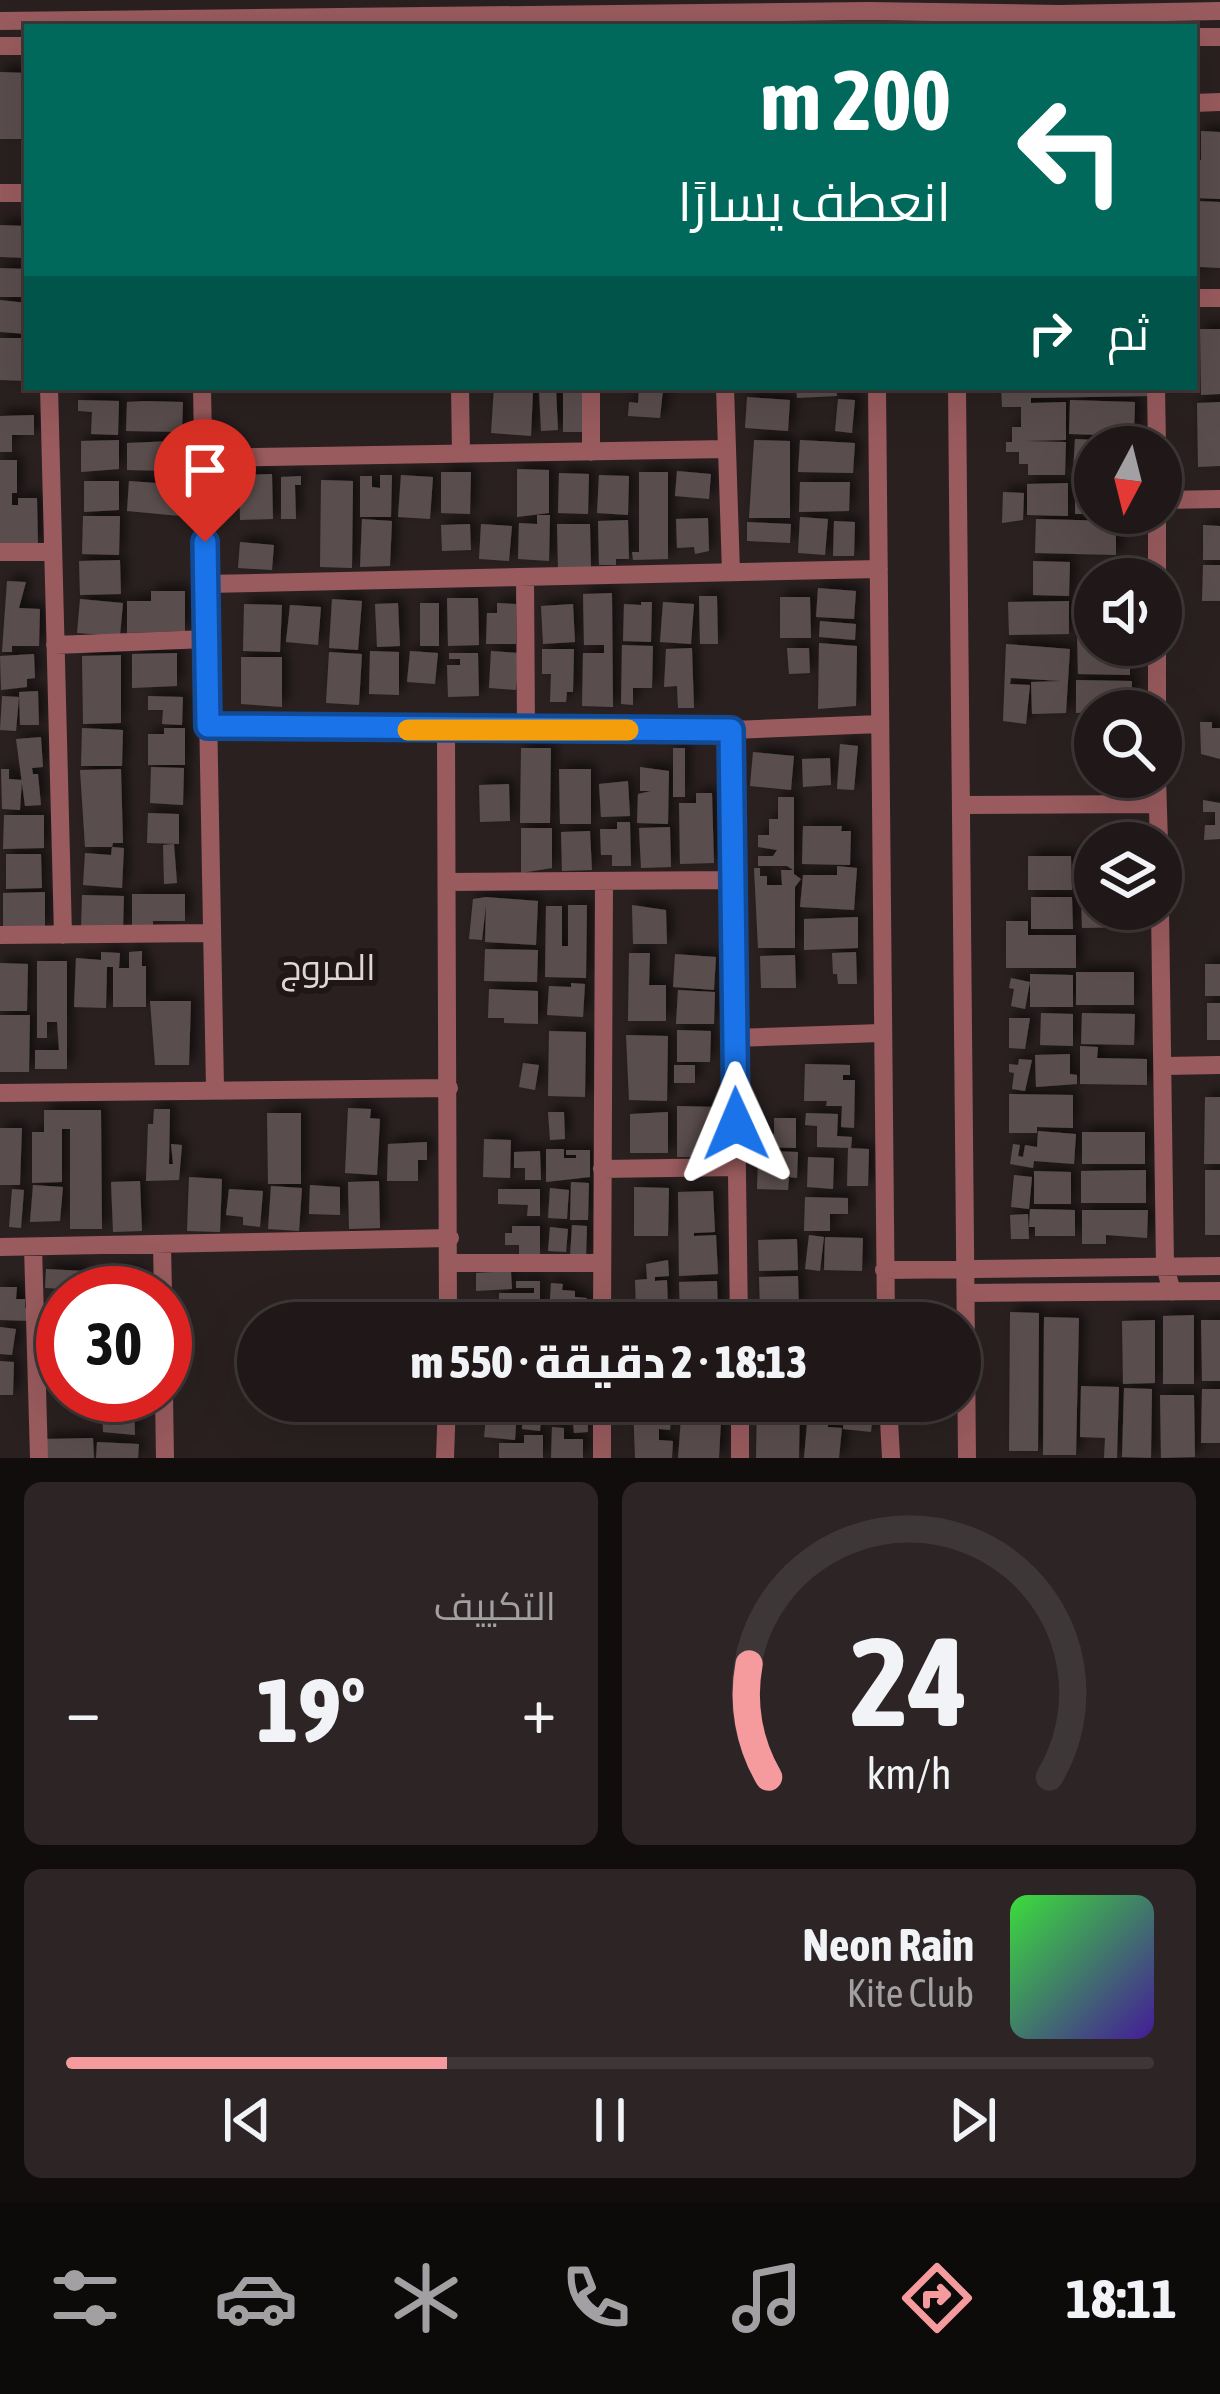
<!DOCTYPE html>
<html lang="ar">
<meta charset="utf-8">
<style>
:root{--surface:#201818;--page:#2d2525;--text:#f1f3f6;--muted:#a2a0a2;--line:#3d3737;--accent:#f59b9d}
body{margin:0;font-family:"Asap Condensed",Cairo,sans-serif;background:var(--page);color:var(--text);direction:rtl;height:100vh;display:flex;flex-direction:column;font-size:45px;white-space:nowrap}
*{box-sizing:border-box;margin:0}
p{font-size:39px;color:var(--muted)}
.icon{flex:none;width:66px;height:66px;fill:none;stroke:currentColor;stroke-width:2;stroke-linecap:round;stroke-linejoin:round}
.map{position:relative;height:1458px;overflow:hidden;direction:ltr}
.details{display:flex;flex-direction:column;gap:24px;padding:24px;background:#120d0d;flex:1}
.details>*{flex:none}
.top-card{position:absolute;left:24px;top:24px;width:1173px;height:366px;border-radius:0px;box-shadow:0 12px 48px #0002,0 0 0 3px var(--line);direction:rtl;background:#00695c;color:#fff;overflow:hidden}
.needle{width:78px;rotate:187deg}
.tools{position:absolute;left:1074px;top:426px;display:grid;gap:24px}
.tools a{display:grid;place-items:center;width:108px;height:108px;border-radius:50%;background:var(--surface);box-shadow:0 12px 48px #0002,0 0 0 3px var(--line);font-size:60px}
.speed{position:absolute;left:36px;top:1266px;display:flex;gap:24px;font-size:60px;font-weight:700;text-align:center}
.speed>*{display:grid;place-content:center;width:156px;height:156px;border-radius:50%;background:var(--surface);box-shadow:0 12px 48px #0002,0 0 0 3px var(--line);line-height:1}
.speed .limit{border:18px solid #d22;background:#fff;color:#111}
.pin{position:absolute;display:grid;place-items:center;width:102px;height:102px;color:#fff;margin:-123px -51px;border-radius:50% 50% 50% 0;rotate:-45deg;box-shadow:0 0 12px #0007}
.pin .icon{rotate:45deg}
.me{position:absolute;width:132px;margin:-66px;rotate:359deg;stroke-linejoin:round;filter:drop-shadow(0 0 9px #0008)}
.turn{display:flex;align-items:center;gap:42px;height:252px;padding:0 48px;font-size:54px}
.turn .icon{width:156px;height:156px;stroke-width:2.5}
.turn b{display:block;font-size:84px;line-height:102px}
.then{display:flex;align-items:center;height:114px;padding:0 48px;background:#0003;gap:24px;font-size:45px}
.big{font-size:90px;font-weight:800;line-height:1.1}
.details .tile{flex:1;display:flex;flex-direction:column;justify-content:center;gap:18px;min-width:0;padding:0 42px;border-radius:18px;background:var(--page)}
.details .dial{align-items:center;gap:0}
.dial svg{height:312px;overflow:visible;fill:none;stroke:var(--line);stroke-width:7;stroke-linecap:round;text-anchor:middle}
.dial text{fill:var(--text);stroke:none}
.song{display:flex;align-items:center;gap:36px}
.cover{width:144px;height:144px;border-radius:18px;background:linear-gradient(135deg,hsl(120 70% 55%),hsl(260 70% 35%))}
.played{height:12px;border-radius:6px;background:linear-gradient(90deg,var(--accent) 35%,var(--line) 35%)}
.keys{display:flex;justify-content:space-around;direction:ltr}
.heat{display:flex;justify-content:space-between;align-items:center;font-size:66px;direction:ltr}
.details .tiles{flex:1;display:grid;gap:24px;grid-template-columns:1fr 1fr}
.tile:last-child{grid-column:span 2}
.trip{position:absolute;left:237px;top:1302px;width:744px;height:120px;border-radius:60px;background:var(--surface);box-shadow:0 12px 48px #0002,0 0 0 3px var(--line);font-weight:800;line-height:120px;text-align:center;direction:rtl}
.tab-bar{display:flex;height:192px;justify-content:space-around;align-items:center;background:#0d0a0a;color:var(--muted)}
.tab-bar .icon{width:84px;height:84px}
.tab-bar .active{color:var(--accent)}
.tab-bar b{font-size:54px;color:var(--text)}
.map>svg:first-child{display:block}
.building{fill:#5a4e4e;filter:url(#shadow)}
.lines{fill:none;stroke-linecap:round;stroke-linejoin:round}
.minor{stroke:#995b5e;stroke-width:18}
.route-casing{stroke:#114b97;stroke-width:30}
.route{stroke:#1a73e8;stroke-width:21}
.slow{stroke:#f59e0b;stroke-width:21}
.labels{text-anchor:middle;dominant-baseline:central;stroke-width:12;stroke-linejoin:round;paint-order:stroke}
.neighbourhood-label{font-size:36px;fill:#dfd7d7;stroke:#211616}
</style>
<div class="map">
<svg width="1220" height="1458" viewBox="0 0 1220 1458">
<defs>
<filter id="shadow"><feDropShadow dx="5.5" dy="-5.5" stdDeviation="6" flood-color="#0009"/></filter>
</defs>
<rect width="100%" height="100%" fill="#2a2020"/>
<path class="building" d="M0,72L27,73V139H0Z
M1201,131L1220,132V199L1195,198V160H1201Z
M1196,201L1220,202V268L1200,267V277H1194Z
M0,225L27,226V258L0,257Z
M0,268L27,269V297H0Z
M0,300L27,303V334L0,332Z
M1200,329H1220V394L1201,395Z
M0,338H27V381L0,380Z
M494,387L533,392L531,436L491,433Z
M796,387H836L837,396L797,398Z
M1001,387H1149V396L1031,398V403L1066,402V440L1023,441L1066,442L1065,475H1028V464H1019V452H1006V442H1012V427H1021V407H1002Z
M556,388L558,430L541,431L539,389Z
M563,388H583V432H563Z
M639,388L663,390L660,418L628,416L629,402L638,403Z
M747,397L790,400L788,431L745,428Z
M838,399L855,400L852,433L835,431Z
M78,400L119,401L118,435L91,434L92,412L78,411Z
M1070,400L1135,402L1134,436L1069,434Z
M145,401L183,402L182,432L126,431L127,402Z
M1220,402V466L1198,467L1197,403Z
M34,415V435H12V452H0V416Z
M1075,439L1136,442L1135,447H1095V474L1073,473Z
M119,440V469L81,472V441Z
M754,440L790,441V518H749Z
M800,440L855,443L853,473L798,472Z
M173,441L172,471L127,470V443Z
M0,460H17V493H12V505H18V498H37L38,545H0Z
M517,469L549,470V513L517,517Z
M677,471L711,474L709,499L675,496Z
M441,472H471L470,514L441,513Z
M639,472H668V559L633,560L632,552H639Z
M559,473L589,474L588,514L558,513Z
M272,474L273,519L240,520L239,475Z
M380,475H392L391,517H360V476H372V487L380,488Z
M401,475L433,477L430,519L398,517Z
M599,475L629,476L628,515L597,513Z
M301,476V485H295L296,519H281V477Z
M321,480L353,481L352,568L320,567Z
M84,481H119V510L84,512Z
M129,481L183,485L180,516L127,511Z
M800,482H850L849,511L799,512Z
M1075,482H1095V514H1075Z
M1068,483V516L1027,515V484Z
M1003,492L1024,493L1023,520L1002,523Z
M537,515H550L549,561L518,559L519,523L537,524Z
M83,516H120L119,555L82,554Z
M800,517L828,519L825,555L798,553Z
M708,518L709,551L695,554L694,547L677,548L676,519Z
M362,519L392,521L390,566L360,567Z
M1036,519L1116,521V555L1035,553Z
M628,520L629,559H616V565H599L598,521Z
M834,521L855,522L854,556H833Z
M747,522L791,524L790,543L747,541Z
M470,524L471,550L442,551L441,525Z
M481,524L512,526L509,561L479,559Z
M557,524H590L591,568L558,569Z
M1203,525L1220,526V560H1203Z
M240,542L274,545L272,570L238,568Z
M120,560L121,594L80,595L79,561Z
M1033,561L1070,562L1069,596L1033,595Z
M1203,565H1220V601H1202Z
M7,581L26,582L19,608L40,609L39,646H12V652H2Z
M818,588L856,591L854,619L816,617Z
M151,591H185V631L127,633V601H151Z
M612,593L613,707L582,706L583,653H604V645H584L583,594Z
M1076,593L1095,594V645H1130V675L1078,674Z
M699,596H717L718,644H700Z
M780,597H810L811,638H780Z
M447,598H478L479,645L448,646Z
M80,599L123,603L120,636L77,633Z
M332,599L362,601L358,650L329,648Z
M1069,601V634L1009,635L1008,602Z
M641,602H652L651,642L623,641L624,604L641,605Z
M663,602L694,604L691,644L660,642Z
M398,603L400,646L377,647L375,604Z
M420,603H439V646H420Z
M497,603L516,604V644H486L487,613H497Z
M244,604L282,605L280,652L243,651Z
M573,604L575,642L543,644L541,606Z
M290,605L321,607L318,645L286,642Z
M820,621L856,624L855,640L819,637Z
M819,643L857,646L856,706L818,709Z
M1006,644L1070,649L1066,713L1032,714L1031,682L1061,681L1011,678L1010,684L1030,685L1026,724L1003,721Z
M622,645L653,646L652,688H633V705L621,704Z
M692,648L694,708H678L677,686L664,687L666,649Z
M787,648H809L810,673L789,674Z
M542,649H574L573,692H567L566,702H550L551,674H542Z
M370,651L399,652V695L369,694Z
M410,651L438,653L435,684L407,682Z
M491,651L519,653L516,690L489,688Z
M329,652L362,654L359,705L326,703Z
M177,653V686L132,688V654Z
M449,653H478L479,696L448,697L447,665H460V659H449Z
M34,654L35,678L27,679V687L1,690L0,656Z
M121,655V723L83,724L82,656Z
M241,657H282V707L241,704Z
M1076,680L1132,681L1131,711L1076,713Z
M38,691L39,725H20L19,692Z
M2,696L19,697L16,731L0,730Z
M148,696L183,697L182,725L162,724L163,710H148Z
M1200,722H1212V728H1220V759L1201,754Z
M82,728L123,730L122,766H81Z
M164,728H185V765H148V734H164Z
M41,737L43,767L32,768L33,774H38L41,805L25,806L16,739Z
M840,744L858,746L854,790L837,789Z
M521,748H551L550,823H520Z
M673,748H685V797H673Z
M753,752L794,756L791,790L750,786Z
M830,758L831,785L803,787L802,759Z
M151,767L184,768L183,805L150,803Z
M640,767L669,771L668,824L637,823L638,794L651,791H640Z
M1,769H9V779L22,780L20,810L2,809Z
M121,769L123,843H113L112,847L124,848L122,888L83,885L85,853L111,855L112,847H85L80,770Z
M559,769H591V824H560Z
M628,781L630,816L601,817L599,784Z
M509,784L510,821L480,822L479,785Z
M696,793H712L714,863L680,864L679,803H696Z
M778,797H794V874L801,879L795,887V948H758L754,868H760V876H767V885H782L781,870H793L787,866H758V856H773L777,850L758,847V835H769V819H778Z
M1203,800L1220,803V839L1204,840L1205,825H1215V812H1203Z
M148,813L179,814V844L147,843Z
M4,815H44V848L3,849Z
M617,822H630L631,866H612V855H601L600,829H617Z
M803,826H842L841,831H851L850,865L802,864Z
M670,827L671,867L641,868L639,828Z
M521,828H552V868L521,873Z
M590,831L592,870L562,871L561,832Z
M174,844L177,883L164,884L163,845Z
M1078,848H1095V889L1077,888Z
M6,854H41L42,888L6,889Z
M1028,856H1071L1072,890H1028Z
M837,866L857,868L854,910L800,907L803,875H837Z
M45,892V928H3V893Z
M132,894H185V921H153V928H132Z
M82,895L124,896L123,930L81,929Z
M1081,896H1095V909H1135V927L1082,928Z
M486,897L538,901L536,945L485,942L486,905L482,940L469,939L473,899Z
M1031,897H1072L1073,929H1031Z
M568,905H587L586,978L545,977L546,906H562V946H568Z
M632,905L666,910L667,944H633Z
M858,917V948L804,950V919Z
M1006,921H1028V935H1076V968H1006Z
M485,949L538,950L537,982L484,981Z
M142,951V966H146V1007H113V967H107L106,1008L74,1007L76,958L101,960V952L120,953L119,968H129V952Z
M856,952L857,984H838L837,974H833L832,953Z
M629,953H650L649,985H666V1021H628Z
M675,954L716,957L714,990L673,987Z
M795,955L796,988H761L760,956Z
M37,961H67V1069H35V1050H59L57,1022H47V1038H37Z
M0,963L28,964L27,1011H0Z
M1205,964H1220V996H1205Z
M1076,972H1134V1005H1076Z
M1030,974L1073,975V1007H1030Z
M1011,978L1030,982L1025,1009L1011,1006L1014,989L1009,988Z
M571,983L585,984L583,1017L547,1015L549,986L571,987Z
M489,989L538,991V1024L504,1023V1018H488Z
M678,990L715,992L714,1024H676Z
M150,1001H191L189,1065H155Z
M1207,1003H1220V1040H1207Z
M1041,1013L1073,1014V1046L1040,1045Z
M1082,1013L1135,1014L1134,1045L1081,1044Z
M0,1015H30L29,1072H0Z
M1009,1018H1030L1025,1049L1009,1048Z
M677,1030L711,1031L710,1062H677Z
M549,1031L586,1032L585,1097L548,1096Z
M626,1035L668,1036L667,1101L629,1100Z
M1080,1046L1098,1047L1097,1058L1147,1059V1085L1080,1084Z
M1070,1054V1074L1077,1075V1084L1036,1087L1035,1055Z
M1019,1059L1032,1060L1025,1091L1012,1089L1014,1073L1009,1072V1064L1018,1065Z
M523,1063L539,1065L535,1090L519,1087Z
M805,1064L850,1065V1075H843V1080H855L854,1128L841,1127L842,1106H826L827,1101H804Z
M674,1065H695V1083H674Z
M1009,1094L1073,1095V1128L1037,1127V1133H1009Z
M1205,1097H1220V1164H1204Z
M677,1106L717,1107V1157H677Z
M348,1108L371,1109L370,1118L380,1119L377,1175L345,1173Z
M154,1109H170L169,1164H173L171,1144L182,1145L179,1180L146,1181L148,1124H153Z
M44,1110H101L102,1229H70V1129H62V1182L32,1183V1132H44Z
M548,1112H564L565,1139L550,1140Z
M668,1112V1153H630V1114Z
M267,1113H301V1184H268Z
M806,1113L838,1114L837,1136L852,1137L851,1148L817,1147V1126L805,1125Z
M774,1118H796V1148L762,1147V1133L774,1134Z
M0,1128H22L20,1185H0Z
M1038,1131L1076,1134L1074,1164L1034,1161L1033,1168L1010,1164L1013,1144L1020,1145L1018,1156L1023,1157L1025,1145L1037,1147Z
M1082,1132H1145V1164H1082Z
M484,1139L511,1140L510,1178L483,1177Z
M427,1142V1160H418V1181H387L388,1144Z
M848,1148L869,1149L868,1186H847Z
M546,1149H564V1158H576V1155H566V1150H590V1177L546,1182Z
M540,1151L541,1180H525V1168H514V1152Z
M769,1151L798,1152L797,1178L789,1177L788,1190L757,1189L758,1160H769Z
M808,1157L834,1158L833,1189L807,1187Z
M1146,1170V1203H1081V1171Z
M1205,1170H1220V1235H1205Z
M1034,1171L1071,1172V1204H1034Z
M1014,1175L1032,1177L1029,1209L1011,1207Z
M189,1177L222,1179L220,1232L187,1231Z
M140,1181L142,1231L113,1232L111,1182Z
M379,1181L380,1228L349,1229L348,1182Z
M571,1182L589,1183L588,1220H570Z
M33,1185L63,1187L60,1221L30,1222Z
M310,1185L340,1187V1215L309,1214Z
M271,1186L302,1188L299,1231L268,1229Z
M634,1187L669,1188L668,1236H634Z
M550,1188L569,1190L567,1219L548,1218Z
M12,1189L24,1190L21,1228L9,1227Z
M229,1189L263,1191L260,1227L243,1225V1217L226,1215Z
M498,1189H540V1216H527L528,1205L498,1204Z
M713,1191L715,1232L694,1233V1236L716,1235L718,1274L679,1276L678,1192Z
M805,1197L848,1198V1214H830V1231H804Z
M1030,1209L1075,1210V1236H1035V1227H1029Z
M1082,1210H1148L1147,1238L1106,1235V1244H1082Z
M1028,1214L1029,1239H1011L1010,1215Z
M572,1225L587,1226L586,1258L570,1257Z
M512,1226H540V1254H519V1245H505V1233H512Z
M550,1227L568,1229L566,1252L548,1251Z
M809,1235L824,1237L820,1271L805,1269Z
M825,1237L863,1238L862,1271L824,1270Z
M797,1239L798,1270L759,1271L758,1240Z
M668,1260L669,1276L655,1277V1281L667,1280L668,1306L636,1308L635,1280L647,1279L646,1264Z
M46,1269L85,1271L84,1290L45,1288Z
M115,1271L142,1274V1293H116Z
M511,1271L512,1289L476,1291V1273Z
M798,1276L799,1311L760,1312L759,1277Z
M516,1281H540V1312H499V1293H534V1288H516Z
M717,1281L718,1313L680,1314L679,1282Z
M551,1283L563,1284L562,1290L575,1291V1297L587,1298L585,1313L549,1314Z
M0,1287H17L16,1299H25V1308H31V1321L0,1320Z
M1010,1312L1039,1313L1038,1451H1009Z
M1194,1315V1384H1163V1316Z
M1044,1317L1079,1318L1076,1455H1043Z
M1155,1320V1383L1123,1384L1122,1321Z
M1201,1320H1220V1381H1202Z
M0,1327L16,1329L12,1355L0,1354Z
M63,1359V1393H52L51,1360Z
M0,1361L14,1362L13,1395H0Z
M1081,1386L1119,1387L1117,1458H1104L1105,1438L1080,1437Z
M1124,1388L1152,1389L1151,1458L1122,1457Z
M1202,1389H1220V1443H1201Z
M102,1395H147V1403H134L135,1435L103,1432Z
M1160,1395H1194L1195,1457L1161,1458Z
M524,1401H543L540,1431L522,1429Z
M680,1401H717V1411H680Z
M757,1401H800L799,1458H756Z
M809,1401H841L839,1424L828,1423V1427L842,1428L839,1458H804Z
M587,1403L588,1432L574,1433L573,1424L555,1425L554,1404Z
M633,1404L672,1407L670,1430L659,1429V1440L673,1441L672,1458H635Z
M487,1408L517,1410L515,1440L484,1437Z
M844,1410L873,1412L871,1432L843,1429Z
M681,1418L721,1421L719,1458H678Z
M552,1427L564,1428V1439H583V1458H551Z
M524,1435H543V1458H499V1443H524Z
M93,1438L94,1458H45L44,1439Z
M97,1442L139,1444L138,1458H96Z"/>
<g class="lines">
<path class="minor" d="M0,21L867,11L1059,14L1220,11
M1194,37H1220
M0,46H27
M1194,103L1220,102
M0,193H27
M1194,298H1220
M49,387L63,935
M202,387L215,1089
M460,387L461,454
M725,387L731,572
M877,387L886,1323
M957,387L967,1458
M1156,387L1157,447
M591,452V387
M203,458L727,449
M1161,500L1220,499
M1157,513V579
M0,552H53
M525,577L526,730
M206,584L879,569
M55,645L207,639
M1157,645V711
M208,726L731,730L880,724
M731,730L739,1323
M446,731L448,1323
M1157,777L1159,843
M962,805L1158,804
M447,882L733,880
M1160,909L1165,1266L1172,1292
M0,935L212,933
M735,1038L881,1033
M1165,1066L1220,1065
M0,1093L449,1088
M602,1169L737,1167
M162,1245L163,1293
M0,1247L450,1238
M33,1247L39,1458
M449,1263H602
M884,1270L1220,1266
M966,1293L1220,1291
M602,1323L604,881
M164,1395L165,1458
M740,1401V1458
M888,1401L891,1458
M445,1458L447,1401
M602,1458V1401"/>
</g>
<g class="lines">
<g class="route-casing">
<path id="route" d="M205,542L208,726L731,730L736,1124"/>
</g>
<use href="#route" class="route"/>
<path class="slow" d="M408,730H628"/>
</g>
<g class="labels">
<g class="neighbourhood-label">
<text x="328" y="967">المروج</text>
</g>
</g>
</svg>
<div class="tools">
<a><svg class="needle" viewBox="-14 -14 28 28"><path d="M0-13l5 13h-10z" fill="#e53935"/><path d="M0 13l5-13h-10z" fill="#a2a0a2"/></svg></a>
<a><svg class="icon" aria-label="sound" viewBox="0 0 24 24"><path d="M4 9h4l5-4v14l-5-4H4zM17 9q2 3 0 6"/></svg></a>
<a><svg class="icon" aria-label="search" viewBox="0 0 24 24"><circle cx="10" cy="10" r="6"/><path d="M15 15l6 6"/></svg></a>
<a><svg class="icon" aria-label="layers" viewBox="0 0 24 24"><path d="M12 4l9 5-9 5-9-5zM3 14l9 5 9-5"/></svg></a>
</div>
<div class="speed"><div class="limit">30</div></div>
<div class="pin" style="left:205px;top:542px;background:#d93025"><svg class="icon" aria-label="arrive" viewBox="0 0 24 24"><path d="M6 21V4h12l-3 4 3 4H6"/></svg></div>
<svg class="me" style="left:736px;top:1124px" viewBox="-20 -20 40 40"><path d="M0-17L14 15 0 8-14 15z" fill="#1a73e8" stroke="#fff" stroke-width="4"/></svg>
<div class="trip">18:13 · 2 دقيقة · 550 m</div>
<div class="top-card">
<div class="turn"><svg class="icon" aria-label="left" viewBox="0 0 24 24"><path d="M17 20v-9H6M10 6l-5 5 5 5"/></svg><div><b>200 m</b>انعطف يسارًا</div></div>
<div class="then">ثم<svg class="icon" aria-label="right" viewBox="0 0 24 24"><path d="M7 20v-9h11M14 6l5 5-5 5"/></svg></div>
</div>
</div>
<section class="details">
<div class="tiles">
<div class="tile dial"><svg viewBox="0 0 100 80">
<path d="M14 69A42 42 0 1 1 86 69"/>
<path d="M14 69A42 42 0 0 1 9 40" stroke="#f59b9d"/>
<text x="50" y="56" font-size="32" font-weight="700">24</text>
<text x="50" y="72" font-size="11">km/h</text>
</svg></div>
<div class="tile"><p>التكييف</p>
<div class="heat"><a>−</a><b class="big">19°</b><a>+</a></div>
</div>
<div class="tile">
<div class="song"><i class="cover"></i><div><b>Neon Rain</b><p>Kite Club</p></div></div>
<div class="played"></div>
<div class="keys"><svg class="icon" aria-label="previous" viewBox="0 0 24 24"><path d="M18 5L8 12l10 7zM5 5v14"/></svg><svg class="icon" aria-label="pause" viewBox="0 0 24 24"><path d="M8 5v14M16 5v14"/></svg><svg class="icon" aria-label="next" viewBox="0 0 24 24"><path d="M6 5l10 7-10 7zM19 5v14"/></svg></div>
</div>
</div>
</section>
<nav class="tab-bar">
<b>18:11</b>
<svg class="icon active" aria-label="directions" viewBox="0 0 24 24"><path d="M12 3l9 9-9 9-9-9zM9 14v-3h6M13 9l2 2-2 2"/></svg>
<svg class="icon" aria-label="music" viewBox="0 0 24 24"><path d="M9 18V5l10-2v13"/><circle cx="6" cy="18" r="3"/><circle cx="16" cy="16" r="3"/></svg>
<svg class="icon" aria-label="phone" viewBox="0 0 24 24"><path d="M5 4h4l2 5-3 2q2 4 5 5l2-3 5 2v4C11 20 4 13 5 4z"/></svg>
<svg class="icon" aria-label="climate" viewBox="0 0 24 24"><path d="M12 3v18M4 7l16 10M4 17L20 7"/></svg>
<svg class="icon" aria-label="car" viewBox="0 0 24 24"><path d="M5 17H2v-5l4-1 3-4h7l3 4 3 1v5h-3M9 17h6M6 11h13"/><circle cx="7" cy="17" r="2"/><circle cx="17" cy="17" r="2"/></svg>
<svg class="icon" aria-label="filters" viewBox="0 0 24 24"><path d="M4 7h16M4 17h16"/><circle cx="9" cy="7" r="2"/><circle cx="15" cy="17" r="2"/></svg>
</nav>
